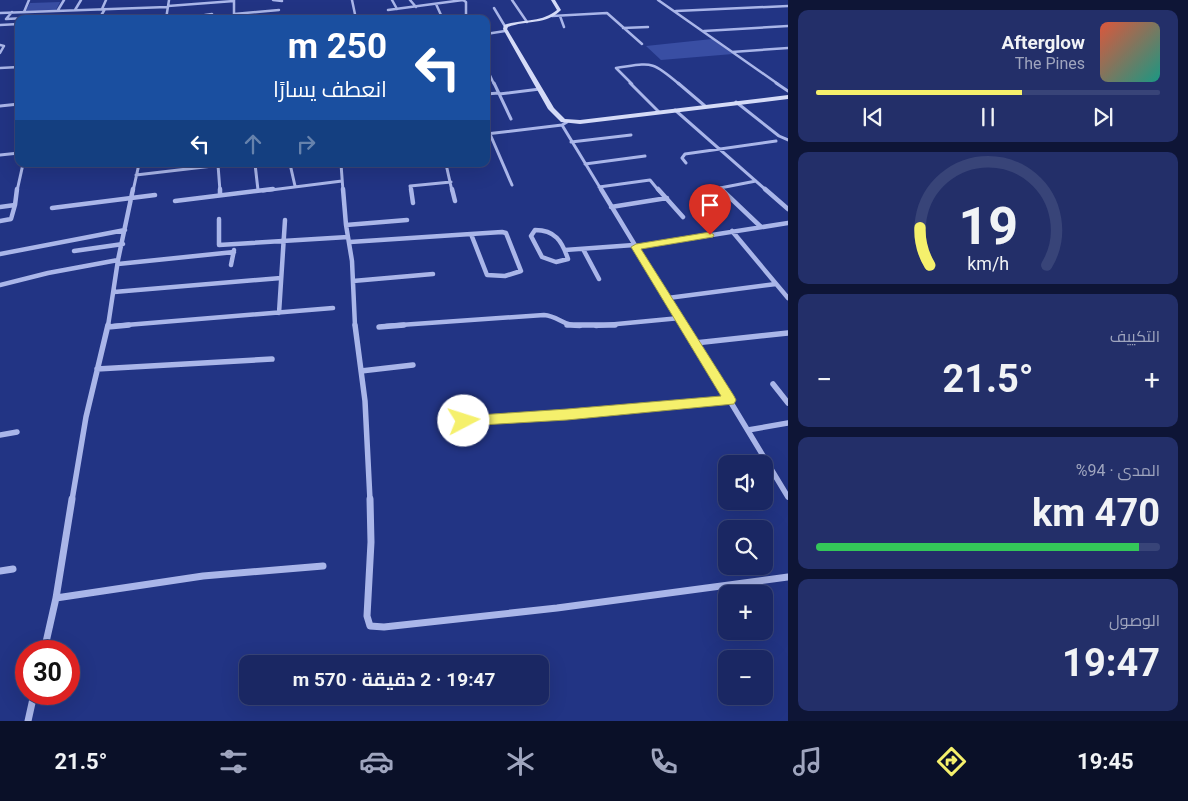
<!DOCTYPE html>
<html lang="ar">
<meta charset="utf-8">
<style>
:root{--surface:#1a2763;--page:#232f69;--text:#f1f3f6;--muted:#9fa5be;--line:#384478;--accent:#f5f06c}
body{margin:0;font-family:Roboto,Cairo,sans-serif;background:var(--page);color:var(--text);direction:rtl;height:100vh;display:flex;flex-direction:column;font-size:19px;white-space:nowrap}
*{box-sizing:border-box;margin:0}
p{font-size:16px;color:var(--muted)}
.icon{flex:none;width:28px;height:28px;fill:none;stroke:currentColor;stroke-width:2;stroke-linecap:round;stroke-linejoin:round}
.map{position:relative;flex:1;overflow:hidden;direction:ltr}
.drawer{display:flex;flex-direction:column;gap:10px;padding:10px;background:#0e1536;width:400px}
.drawer>*{flex:none}
.banner{position:absolute;left:15px;top:15px;width:475px;height:152px;border-radius:10px;box-shadow:0 5px 20px #0002,0 0 0 1px var(--line);direction:rtl;background:#1a4fa0;color:#fff;overflow:hidden}
.fabs{position:absolute;left:718px;top:455px;display:grid;gap:10px}
.fabs a{display:grid;place-items:center;width:55px;height:55px;border-radius:10px;background:var(--surface);box-shadow:0 5px 20px #0002,0 0 0 1px var(--line);font-size:25px}
.speed{position:absolute;left:15px;top:640px;display:flex;gap:10px;font-size:25px;font-weight:700;text-align:center}
.speed>*{display:grid;place-content:center;width:65px;height:65px;border-radius:50%;background:var(--surface);box-shadow:0 5px 20px #0002,0 0 0 1px var(--line);line-height:1}
.speed .limit{border:8px solid #d22;background:#fff;color:#111}
.pin{position:absolute;display:grid;place-items:center;width:42px;height:42px;color:#fff;margin:-51px -21px;border-radius:50% 50% 50% 0;rotate:-45deg;box-shadow:0 0 5px #0007}
.pin .icon{rotate:45deg}
.me{position:absolute;width:55px;margin:-28px;rotate:85deg;stroke-linejoin:round;filter:drop-shadow(0 0 4px #0008)}
.turn{display:flex;align-items:center;gap:18px;height:105px;padding:0 20px;font-size:22px}
.turn .icon{width:65px;height:65px;stroke-width:2.5}
.turn b{display:block;font-size:35px;line-height:42px}
.lanes{display:flex;align-items:center;height:48px;padding:0 20px;background:#0003;justify-content:center;gap:25px;direction:ltr}
.lanes .off{opacity:.35}
.big{font-size:38px;font-weight:700;line-height:1.1}
.drawer .widget{flex:1;display:flex;flex-direction:column;justify-content:center;gap:8px;min-width:0;padding:0 18px;border-radius:10px;background:var(--page)}
.drawer .dial{align-items:center;gap:0}
.dial svg{height:130px;overflow:visible;fill:none;stroke:var(--line);stroke-width:7;stroke-linecap:round;text-anchor:middle}
.dial text{fill:var(--text);stroke:none}
.song{display:flex;align-items:center;gap:15px}
.cover{width:60px;height:60px;border-radius:8px;background:linear-gradient(135deg,hsl(10 70% 55%),hsl(170 70% 35%))}
.played{height:5px;border-radius:2px;background:linear-gradient(90deg,var(--accent) 60%,var(--line) 60%)}
.keys{display:flex;justify-content:space-around;direction:ltr}
.heat{display:flex;justify-content:space-between;align-items:center;font-size:28px;direction:ltr}
.charge{height:8px;border-radius:4px;background:linear-gradient(90deg,#34c759 94%,var(--line) 0)}
.trip{position:absolute;left:239px;top:655px;width:310px;height:50px;border-radius:10px;background:var(--surface);box-shadow:0 5px 20px #0002,0 0 0 1px var(--line);font-weight:700;line-height:50px;text-align:center;direction:rtl}
.tabs{display:flex;height:80px;justify-content:space-around;align-items:center;background:#0a1028;color:var(--muted)}
.tabs .icon{width:35px;height:35px}
.tabs .selected{color:var(--accent)}
.tabs b{font-size:22px;color:var(--text)}
main{display:flex;flex:1;min-height:0}
.map>svg:first-child{display:block}
.green{fill:#394ea3}
.lines{fill:none;stroke-linecap:round;stroke-linejoin:round}
.street-far4{stroke:#aab6e9;stroke-width:2.5}
.street-far3{stroke:#aab6e9;stroke-width:3}
.street-far2{stroke:#aab6e9;stroke-width:4.5}
.street-far1{stroke:#aab6e9;stroke-width:5.5}
.street{stroke:#aab6e9;stroke-width:7}
.secondary{fill:#d5dbf7;fill-rule:evenodd}
.route{fill:#f5f06c;stroke:#9f9c46}
</style>
<main>
<section class="drawer">
<div class="widget">
<div class="song"><i class="cover"></i><div><b>Afterglow</b><p>The Pines</p></div></div>
<div class="played"></div>
<div class="keys"><svg class="icon" aria-label="previous" viewBox="0 0 24 24"><path d="M18 5L8 12l10 7zM5 5v14"/></svg><svg class="icon" aria-label="pause" viewBox="0 0 24 24"><path d="M8 5v14M16 5v14"/></svg><svg class="icon" aria-label="next" viewBox="0 0 24 24"><path d="M6 5l10 7-10 7zM19 5v14"/></svg></div>
</div>
<div class="widget dial"><svg viewBox="0 0 100 80">
<path d="M14 69A42 42 0 1 1 86 69"/>
<path d="M14 69A42 42 0 0 1 8 46" stroke="#f5f06c"/>
<text x="50" y="56" font-size="32" font-weight="700">19</text>
<text x="50" y="72" font-size="11">km/h</text>
</svg></div>
<div class="widget"><p>التكييف</p>
<div class="heat"><a>−</a><b class="big">21.5°</b><a>+</a></div>
</div>
<div class="widget"><p>المدى · 94%</p><b class="big">470 km</b><div class="charge"></div></div>
<div class="widget"><p>الوصول</p><b class="big">19:47</b></div>
</section>
<div class="map">
<svg width="788" height="721" viewBox="0 0 788 721">
<rect width="100%" height="100%" fill="#223484"/>
<path class="green" d="M60,2L56,10L25,12L30,3Z
M712,39L733,54L661,60L646,46Z"/>
<g class="lines">
<path class="street-far4" d="M234,0V19
M273,0L282,1
M352,0L356,19
M392,0L397,9
M410,0L416,7
M463,0L466,2V14
M512,0L527,22
M658,0L778,84
M168,6L234,1
M494,8L506,28
M102,9L106,0
M58,10L64,0
M75,10L81,0
M388,10L463,0
M676,11L788,6
M12,12L6,19L65,16
M24,12L29,0
M0,13L167,7
M234,14L279,10
M552,16L607,13L642,44
M560,16L564,27
M99,19L105,9
M166,19L169,0
M204,19L212,14L205,15L207,16
M239,19L269,16
M415,19L441,15L436,4
M0,25L19,24
M623,28L648,27
M704,31L788,26
M486,34L505,31
M0,45L4,46L0,53
M732,52L788,48
M486,67L494,84
M0,68L19,67
M632,84L616,68C652,63 651,60 679,84"/>
<path class="street-far3" d="M494,83L511,119
M630,83L659,112
M678,83L705,106
M776,83L788,91
M486,94L499,93
M499,94L540,89
M736,102L779,136L788,140
M0,106L19,104
M675,110L767,191
M562,125L602,191
M486,134L562,125L567,122
M490,134L512,185
M571,142L631,135
M0,155L19,153
M686,163L682,158L685,154L776,141
M255,164L258,190
M290,164L295,186
M341,164L343,191
M446,164L452,191
M585,164L645,156
M218,165L220,191
M136,175L230,164
M599,187L650,180L659,191
M17,191L23,164
M133,191L139,164
M263,191L342,181
M411,191L410,186L451,182
M723,191L720,188L756,181"/>
<path class="street-far2" d="M220,189V195
M343,189L346,225L352,261L355,326
M411,189L413,203
M452,189L455,201
M601,189L684,326
M658,189L683,217
M721,189L761,227
M765,189L788,209
M175,201L273,189
M0,207L15,205L17,189
M611,207L667,198
M52,208L155,195
M219,219V245L348,237
M0,221L11,219L15,205
M346,225L407,220
M535,230C555,230 562,241 568,259L556,262L542,257L531,236Z
M732,231L788,298
M502,232L506,233L521,271L505,276L487,275L471,234Z
M350,242L471,234
M636,247L788,223
M583,249L599,279
M565,250L634,245
M74,251L123,244
M0,254L125,230
M118,264L234,252
M231,265L234,250
M353,281L433,274
M0,285L48,273L118,260
M114,292L281,278
M668,298L776,284
M279,313L285,220
M108,326L118,260L133,189
M114,326L333,308
M386,326L544,315C559,316 562,326 580,326
M596,326L680,318"/>
<path class="street-far1" d="M355,325L365,401L370,500
M567,325H615
M684,325L788,497
M108,327L129,325
M379,327L404,325
M695,343L788,333
M97,369L272,359
M361,371L413,365
M773,384L788,403
M464,421L730,400
M748,430L788,423
M0,435L17,432
M72,500L86,417L108,325"/>
<path class="street" d="M370,499L371,542L367,616L370,626L384,627L557,608L788,577
M0,571L13,569
M56,598L203,576L323,566
M44,651L56,598L72,499
M28,721L34,694"/>
<path class="secondary" d="M551,0H555L561,10C547,25 526,20 508,27L507,29L554,108L565,119L580,120L788,95V99L580,124L561,122L548,109L503,29L504,25C521,19 542,23 557,10Z"/>
</g>
<path class="route" d="M710,232L714,235L713,237L641,249L734,396L736,400L734,404L567,420L464,426L459,425L458,421L459,417L464,416L567,409L721,396L631,247L636,244Z"/>
</svg>
<div class="fabs">
<a><svg class="icon" aria-label="sound" viewBox="0 0 24 24"><path d="M4 9h4l5-4v14l-5-4H4zM17 9q2 3 0 6"/></svg></a>
<a><svg class="icon" aria-label="search" viewBox="0 0 24 24"><circle cx="10" cy="10" r="6"/><path d="M15 15l6 6"/></svg></a>
<a>+</a>
<a>−</a>
</div>
<div class="speed"><div class="limit">30</div></div>
<div class="pin" style="left:710px;top:235px;background:#d93025"><svg class="icon" aria-label="arrive" viewBox="0 0 24 24"><path d="M6 21V4h12l-3 4 3 4H6"/></svg></div>
<svg class="me" style="left:464px;top:421px" viewBox="-20 -20 40 40"><circle r="19" fill="#fff"/><path d="M0-13L10 11 0 6-10 11z" fill="#f5f06c"/></svg>
<div class="trip">19:47 · 2 دقيقة · 570 m</div>
<div class="banner">
<div class="turn"><svg class="icon" aria-label="left" viewBox="0 0 24 24"><path d="M17 20v-9H6M10 6l-5 5 5 5"/></svg><div><b>250 m</b>انعطف يسارًا</div></div>
<div class="lanes"><svg class="icon" aria-label="left" viewBox="0 0 24 24"><path d="M17 20v-9H6M10 6l-5 5 5 5"/></svg><svg class="icon off" aria-label="ahead" viewBox="0 0 24 24"><path d="M12 20V5M6 11l6-6 6 6"/></svg><svg class="icon off" aria-label="right" viewBox="0 0 24 24"><path d="M7 20v-9h11M14 6l5 5-5 5"/></svg></div>
</div>
</div>
</main>
<nav class="tabs">
<b>19:45</b>
<svg class="icon selected" aria-label="directions" viewBox="0 0 24 24"><path d="M12 3l9 9-9 9-9-9zM9 14v-3h6M13 9l2 2-2 2"/></svg>
<svg class="icon" aria-label="music" viewBox="0 0 24 24"><path d="M9 18V5l10-2v13"/><circle cx="6" cy="18" r="3"/><circle cx="16" cy="16" r="3"/></svg>
<svg class="icon" aria-label="phone" viewBox="0 0 24 24"><path d="M5 4h4l2 5-3 2q2 4 5 5l2-3 5 2v4C11 20 4 13 5 4z"/></svg>
<svg class="icon" aria-label="climate" viewBox="0 0 24 24"><path d="M12 3v18M4 7l16 10M4 17L20 7"/></svg>
<svg class="icon" aria-label="car" viewBox="0 0 24 24"><path d="M5 17H2v-5l4-1 3-4h7l3 4 3 1v5h-3M9 17h6M6 11h13"/><circle cx="7" cy="17" r="2"/><circle cx="17" cy="17" r="2"/></svg>
<svg class="icon" aria-label="filters" viewBox="0 0 24 24"><path d="M4 7h16M4 17h16"/><circle cx="9" cy="7" r="2"/><circle cx="15" cy="17" r="2"/></svg>
<b>21.5°</b>
</nav>
